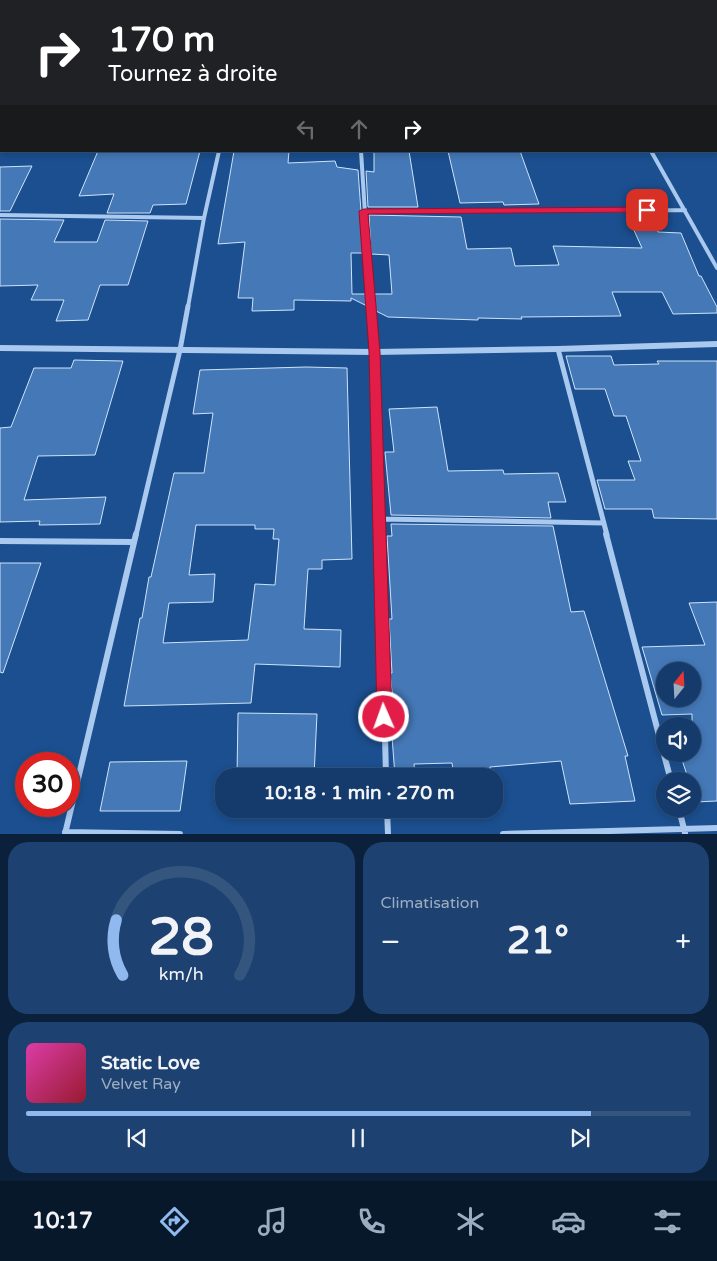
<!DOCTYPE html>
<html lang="fr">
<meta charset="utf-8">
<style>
:root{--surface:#143b6b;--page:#1d4271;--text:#f1f3f6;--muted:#9dadc1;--line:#33557e;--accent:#90b9f0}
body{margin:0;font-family:"Varela Round",sans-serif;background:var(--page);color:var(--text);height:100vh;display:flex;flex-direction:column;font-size:19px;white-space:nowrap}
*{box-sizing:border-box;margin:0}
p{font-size:16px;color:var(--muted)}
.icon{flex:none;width:28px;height:28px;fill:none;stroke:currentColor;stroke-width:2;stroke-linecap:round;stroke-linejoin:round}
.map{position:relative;height:834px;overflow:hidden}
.sheet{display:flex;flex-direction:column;gap:8px;padding:8px;background:#0b203b;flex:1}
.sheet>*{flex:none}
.top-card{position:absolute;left:0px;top:0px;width:718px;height:152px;box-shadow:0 2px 8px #0003,0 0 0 1px var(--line);background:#202124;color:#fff;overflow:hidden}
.needle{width:32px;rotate:18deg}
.controls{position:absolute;left:656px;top:662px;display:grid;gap:10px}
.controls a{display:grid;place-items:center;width:45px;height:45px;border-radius:50%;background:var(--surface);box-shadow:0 2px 8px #0003,0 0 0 1px var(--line);font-size:25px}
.speed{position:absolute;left:15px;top:752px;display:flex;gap:10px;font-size:25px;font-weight:700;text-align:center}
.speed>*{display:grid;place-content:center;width:65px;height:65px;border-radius:50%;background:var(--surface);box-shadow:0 2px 8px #0003,0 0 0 1px var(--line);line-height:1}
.speed .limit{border:8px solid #d22;background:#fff;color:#111}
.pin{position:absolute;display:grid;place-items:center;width:42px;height:42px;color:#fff;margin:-21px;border-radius:10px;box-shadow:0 2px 8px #0006}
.me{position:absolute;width:55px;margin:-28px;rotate:358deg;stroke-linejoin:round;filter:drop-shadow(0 0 4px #0008)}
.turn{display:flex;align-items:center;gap:18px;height:105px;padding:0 25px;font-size:22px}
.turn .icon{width:65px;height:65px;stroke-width:2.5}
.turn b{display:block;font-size:35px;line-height:42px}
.lanes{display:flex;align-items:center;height:48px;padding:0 25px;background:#0003;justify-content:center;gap:25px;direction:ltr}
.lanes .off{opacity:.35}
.big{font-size:38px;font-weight:700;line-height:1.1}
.sheet .widget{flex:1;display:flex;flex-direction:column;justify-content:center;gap:8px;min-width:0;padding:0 18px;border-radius:20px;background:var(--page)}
.sheet .dial{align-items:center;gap:0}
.dial svg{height:130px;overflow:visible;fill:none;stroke:var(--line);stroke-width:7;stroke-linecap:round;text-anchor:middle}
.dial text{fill:var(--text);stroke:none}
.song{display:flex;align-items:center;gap:15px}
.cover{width:60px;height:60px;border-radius:8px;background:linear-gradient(135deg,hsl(320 70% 55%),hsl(350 70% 35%))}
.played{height:5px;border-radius:2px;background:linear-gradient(90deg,var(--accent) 85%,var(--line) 85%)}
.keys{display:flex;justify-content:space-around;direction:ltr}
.heat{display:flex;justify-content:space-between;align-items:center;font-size:28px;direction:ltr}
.sheet .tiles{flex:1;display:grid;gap:8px;grid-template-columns:1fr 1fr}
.widget:last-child{grid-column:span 2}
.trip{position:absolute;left:215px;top:768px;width:288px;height:50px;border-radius:20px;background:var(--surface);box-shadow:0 2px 8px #0003,0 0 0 1px var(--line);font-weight:700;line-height:50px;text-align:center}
.menu{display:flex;height:80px;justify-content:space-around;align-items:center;background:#08182b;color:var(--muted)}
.menu .icon{width:35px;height:35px}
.menu .on{color:var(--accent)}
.menu b{font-size:22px;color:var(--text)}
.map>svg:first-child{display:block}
.building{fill:#4478b7;stroke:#cfe3fa;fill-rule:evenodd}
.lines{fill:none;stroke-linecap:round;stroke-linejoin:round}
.minor-far3{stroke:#a9c9ee;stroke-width:3}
.minor-far2{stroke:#a9c9ee;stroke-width:4}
.minor-far1{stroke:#a9c9ee;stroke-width:5}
.minor{stroke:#a9c9ee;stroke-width:6}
.tertiary{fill:#a9c9ee;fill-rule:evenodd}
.primary{stroke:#f0f6ff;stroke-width:12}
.route{fill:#e11d48;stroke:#92132f}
</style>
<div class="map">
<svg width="717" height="834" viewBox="0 0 717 834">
<rect width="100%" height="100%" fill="#1b4f8f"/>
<path class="building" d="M98,151H200L186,204L153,205L150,213H107L114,194L79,196Z
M234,151H289L288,163L335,161L337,167L358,170L364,253H351L352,294H366L367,306L351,298V301L294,300V310L252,311L253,298H238L245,242L218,244Z
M374,151H409L418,207H368L366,171L374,172Z
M448,151H520L539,204L504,205L503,202L460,203Z
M32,166L10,211H0V167Z
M369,215L461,217L467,249L511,248L515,266L559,265L553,246L642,248L632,226L656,227L658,232L681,233L699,276H701L717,307V313L673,314L662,292H612L621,316L521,317L522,319L478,318V320L388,317L376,311L374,294H392L389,255L371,254Z
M0,219L64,220L54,242H97L105,220L148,221L128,285H100L88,320L56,321L64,300H31L38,285L0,286Z
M566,356H611L614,365L659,364L657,361H717V519L654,518L652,509H605L597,480H635L628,461H641L626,416H614L605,389H575Z
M74,360L123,361L95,455L38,456L24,500L106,497L100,524L39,525L40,521L0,522V428L11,427L34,368H71Z
M306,367L347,368L352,559L322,560V569H308L304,629L341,630L340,667L255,664L251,703L124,706L140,618H142L149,577H151L174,473H204L213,413L193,414L200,370ZM196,525H255V529H274L273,539H279L275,585L255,584L248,640L163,643L169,603L213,602L215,574L189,575Z
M437,407L448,471L503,470L504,474L558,473L566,502H548L551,518L391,515L385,452H394L389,409Z
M391,524L553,526L571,612L584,611L628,756H625L635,801L570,804L561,761L490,767L491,776H454L452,763L414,764L415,776H395L390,710H394L390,673H392L389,619H392L387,536H392Z
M0,563H41L3,673L0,672Z
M717,602V801L695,802L692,792V781H689L680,754H692V714L662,715L642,647L705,645L689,603ZM665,671H692V699H665Z
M238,713L317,714L314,776H237Z
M187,761L180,811H100L110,762Z"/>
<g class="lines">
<path class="minor-far3" d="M0,97L1,95"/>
<path class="minor-far2" d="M361,151L371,307
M651,151L717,268
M364,211L685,210
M0,215L204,218
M188,307L204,218L219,151"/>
<path class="minor-far1" d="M371,306L375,352L380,535
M558,349L607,535
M379,519L604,523
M136,535L180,350L188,306"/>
<path class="minor" d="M380,534L386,776
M606,534L671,781
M0,541L133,542
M387,809L388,834
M679,809L685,833
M65,832L180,834
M65,834L136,534
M503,834L717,828"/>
<path class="tertiary" d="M717,341V347L558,352L375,355L0,351V345L375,349L558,346Z"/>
<path class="primary" d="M11,1L12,0
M0,15L1,13"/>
</g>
<path class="route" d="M647,207L650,208V212L368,214L380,352L392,717L390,722L384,725L379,722L377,717L369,352L359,211L364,209Z"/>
</svg>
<div class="controls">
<a><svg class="needle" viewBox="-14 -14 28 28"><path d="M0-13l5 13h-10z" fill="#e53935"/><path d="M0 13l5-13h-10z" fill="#9dadc1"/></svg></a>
<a><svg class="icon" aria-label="sound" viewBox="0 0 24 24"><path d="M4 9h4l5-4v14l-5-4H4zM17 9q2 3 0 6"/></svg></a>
<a><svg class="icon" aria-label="layers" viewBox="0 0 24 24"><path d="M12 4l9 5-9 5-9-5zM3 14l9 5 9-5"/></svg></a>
</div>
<div class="speed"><div class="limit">30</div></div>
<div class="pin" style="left:647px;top:210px;background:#d93025"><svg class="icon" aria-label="arrive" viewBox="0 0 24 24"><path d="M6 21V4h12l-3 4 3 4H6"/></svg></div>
<svg class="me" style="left:384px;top:717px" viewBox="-20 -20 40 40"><circle r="17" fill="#e11d48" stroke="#fff" stroke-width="3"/><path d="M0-11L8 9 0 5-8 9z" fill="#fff"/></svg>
<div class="trip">10:18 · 1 min · 270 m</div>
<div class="top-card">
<div class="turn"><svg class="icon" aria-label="right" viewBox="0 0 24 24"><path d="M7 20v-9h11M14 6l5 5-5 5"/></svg><div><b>170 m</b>Tournez à droite</div></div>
<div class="lanes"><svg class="icon off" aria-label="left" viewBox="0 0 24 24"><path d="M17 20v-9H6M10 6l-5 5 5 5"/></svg><svg class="icon off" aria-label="ahead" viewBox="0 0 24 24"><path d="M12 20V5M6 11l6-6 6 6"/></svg><svg class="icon" aria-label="right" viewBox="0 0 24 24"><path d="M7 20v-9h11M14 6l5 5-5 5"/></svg></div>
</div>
</div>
<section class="sheet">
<div class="tiles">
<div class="widget dial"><svg viewBox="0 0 100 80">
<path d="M14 69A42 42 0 1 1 86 69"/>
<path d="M14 69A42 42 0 0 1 10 35" stroke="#90b9f0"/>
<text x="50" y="56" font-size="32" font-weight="700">28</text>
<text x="50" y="72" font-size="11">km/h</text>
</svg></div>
<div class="widget"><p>Climatisation</p>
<div class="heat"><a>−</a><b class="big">21°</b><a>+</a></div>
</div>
<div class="widget">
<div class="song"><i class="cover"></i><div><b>Static Love</b><p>Velvet Ray</p></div></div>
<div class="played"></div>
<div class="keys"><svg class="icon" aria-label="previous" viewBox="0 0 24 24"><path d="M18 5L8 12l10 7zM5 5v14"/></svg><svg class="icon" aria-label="pause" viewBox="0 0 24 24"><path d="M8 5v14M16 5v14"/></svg><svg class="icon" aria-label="next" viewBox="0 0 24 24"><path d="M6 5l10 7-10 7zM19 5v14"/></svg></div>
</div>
</div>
</section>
<nav class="menu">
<b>10:17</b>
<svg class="icon on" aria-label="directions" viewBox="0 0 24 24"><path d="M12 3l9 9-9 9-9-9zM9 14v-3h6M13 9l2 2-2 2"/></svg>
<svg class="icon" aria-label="music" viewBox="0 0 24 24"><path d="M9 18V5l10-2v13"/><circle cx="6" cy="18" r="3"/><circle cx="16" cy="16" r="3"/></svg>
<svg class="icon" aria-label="phone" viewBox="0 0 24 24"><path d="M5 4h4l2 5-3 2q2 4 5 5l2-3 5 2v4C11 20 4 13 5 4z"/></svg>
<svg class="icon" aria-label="climate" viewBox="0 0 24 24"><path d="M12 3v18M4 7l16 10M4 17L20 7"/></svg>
<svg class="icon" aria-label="car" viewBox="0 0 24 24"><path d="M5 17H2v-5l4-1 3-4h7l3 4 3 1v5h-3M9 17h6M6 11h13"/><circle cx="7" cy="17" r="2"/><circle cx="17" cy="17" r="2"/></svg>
<svg class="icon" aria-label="filters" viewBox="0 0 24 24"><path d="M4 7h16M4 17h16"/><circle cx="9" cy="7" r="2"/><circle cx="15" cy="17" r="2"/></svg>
</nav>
